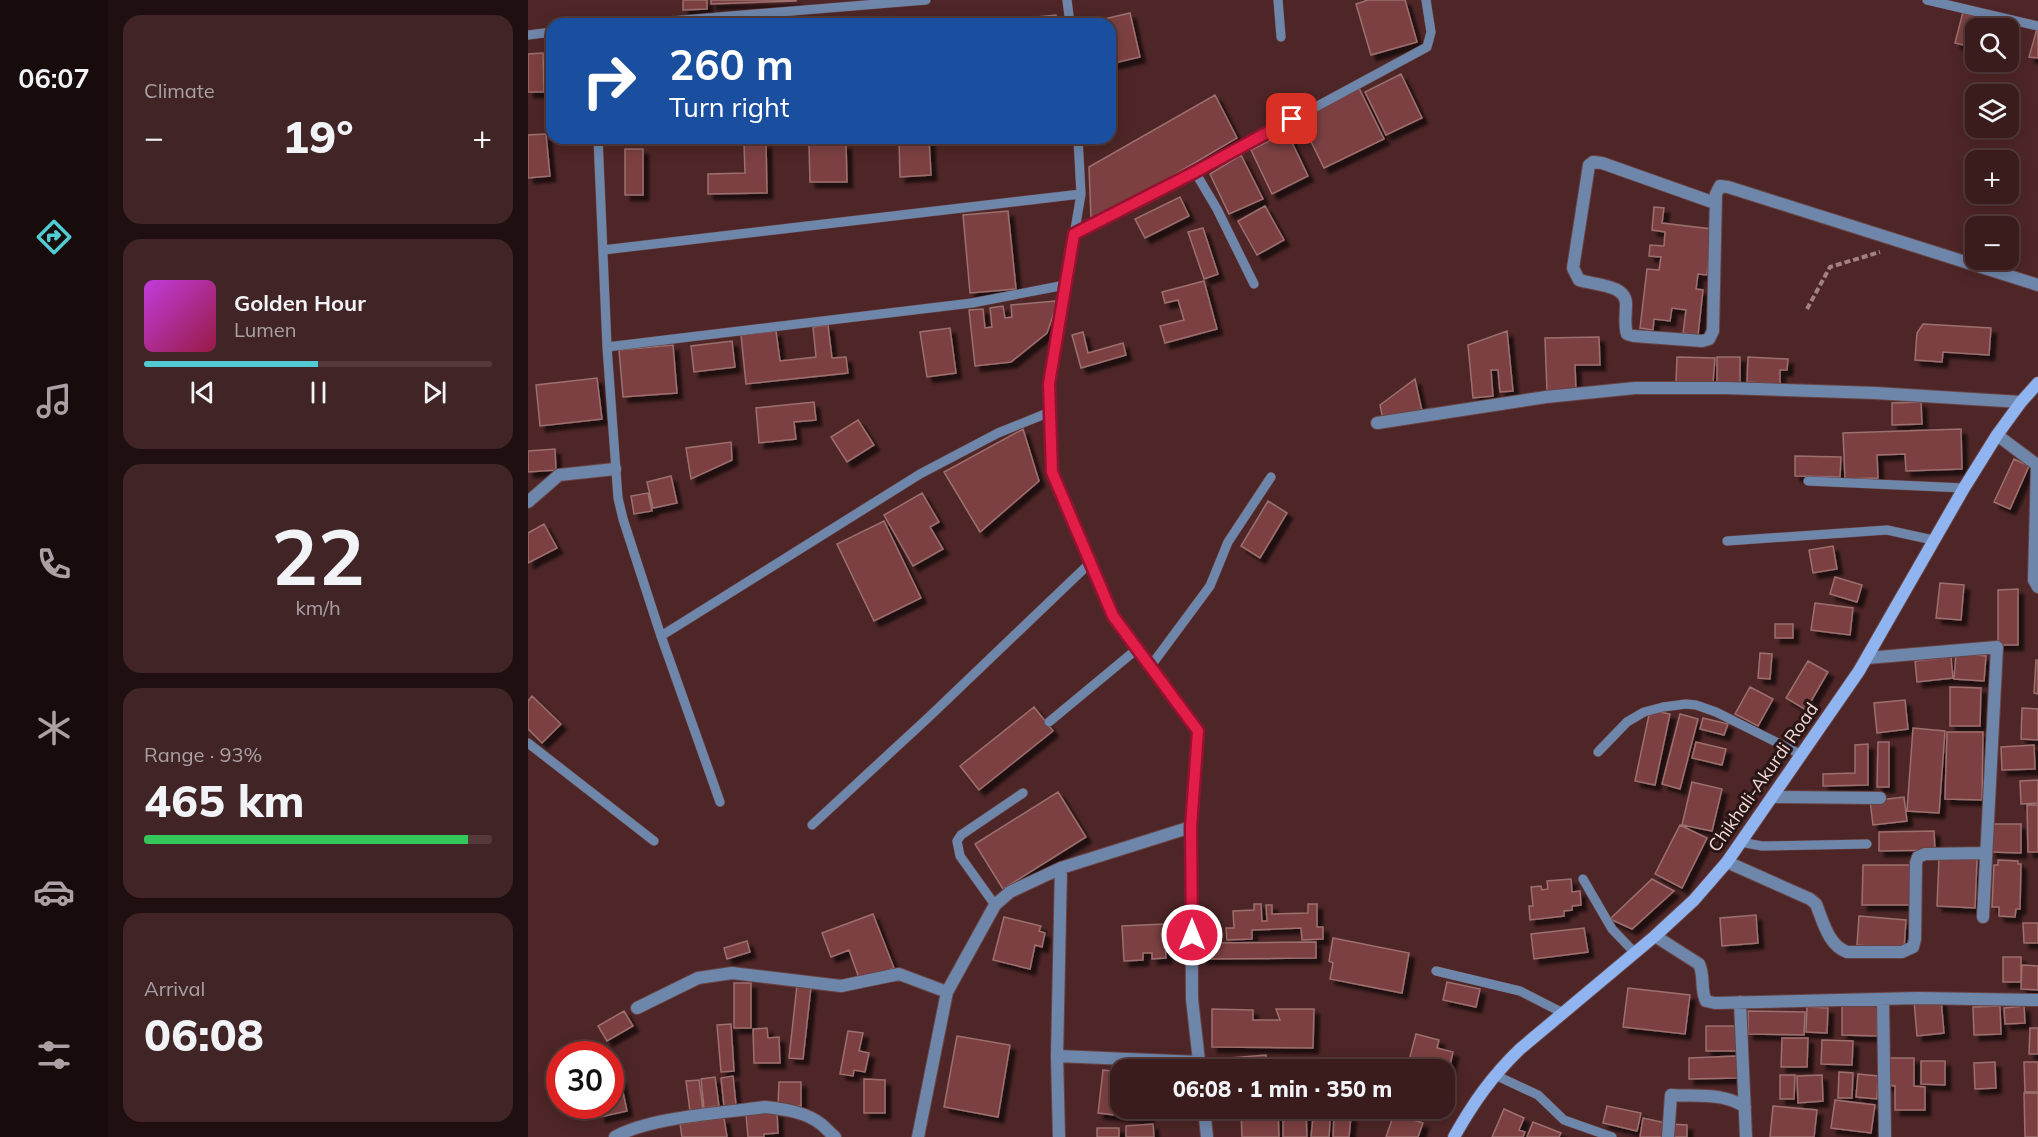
<!DOCTYPE html>
<meta charset="utf-8">
<style>
:root{--surface:#3a1c1d;--page:#412526;--text:#f1f3f6;--muted:#aba1a4;--line:#543a3b;--accent:#51ccd3}
body{margin:0;font-family:Mulish,sans-serif;background:var(--page);color:var(--text);height:100vh;display:flex;flex-direction:column;font-size:22px;white-space:nowrap}
*{box-sizing:border-box;margin:0}
p{font-size:20px;color:var(--muted)}
.icon{flex:none;width:33px;height:33px;fill:none;stroke:currentColor;stroke-width:2;stroke-linecap:round;stroke-linejoin:round}
.map{position:relative;flex:1;overflow:hidden}
.drawer{display:flex;flex-direction:column;gap:15px;padding:15px;background:#200f10;width:420px}
.drawer>*{flex:none}
.hud{position:absolute;left:18px;top:18px;width:570px;height:126px;border-radius:18px;box-shadow:0 3px 15px #0003,0 0 0 2px var(--line);background:#1a4fa0;color:#fff;overflow:hidden}
.buttons{position:absolute;left:1437px;top:18px;display:grid;gap:12px}
.buttons a{display:grid;place-items:center;width:54px;height:54px;border-radius:12px;background:var(--surface);box-shadow:0 3px 15px #0003,0 0 0 2px var(--line);font-size:30px}
.speed{position:absolute;left:18px;top:1041px;display:flex;gap:12px;font-size:30px;font-weight:700;text-align:center}
.speed>*{display:grid;place-content:center;width:78px;height:78px;border-radius:50%;background:var(--surface);box-shadow:0 3px 15px #0003,0 0 0 2px var(--line);line-height:1}
.speed .limit{border:9px solid #d22;background:#fff;color:#111}
.pin{position:absolute;display:grid;place-items:center;width:51px;height:51px;color:#fff;margin:-26px;border-radius:12px;box-shadow:0 3px 9px #0006}
.me{position:absolute;width:66px;margin:-33px;rotate:0deg;stroke-linejoin:round;filter:drop-shadow(0 0 4px #0008)}
.turn{display:flex;align-items:center;gap:21px;height:126px;padding:0 24px;font-size:27px}
.turn .icon{width:78px;height:78px;stroke-width:2.5}
.turn b{display:block;font-size:42px;line-height:51px}
.big{font-size:45px;font-weight:800;line-height:1.1}
.drawer .tile{flex:1;display:flex;flex-direction:column;justify-content:center;gap:9px;min-width:0;padding:0 21px;border-radius:18px;background:var(--page)}
.drawer .dial{align-items:center;gap:0}
.dial b{font-size:78px;line-height:1}
.song{display:flex;align-items:center;gap:18px}
.cover{width:72px;height:72px;border-radius:9px;background:linear-gradient(135deg,hsl(290 70% 55%),hsl(340 70% 35%))}
.played{height:6px;border-radius:3px;background:linear-gradient(90deg,var(--accent) 50%,var(--line) 50%)}
.keys{display:flex;justify-content:space-around;direction:ltr}
.heat{display:flex;justify-content:space-between;align-items:center;font-size:33px;direction:ltr}
.charge{height:9px;border-radius:4px;background:linear-gradient(90deg,#34c759 93%,var(--line) 0)}
.trip{position:absolute;left:582px;top:1059px;width:345px;height:60px;border-radius:18px;background:var(--surface);box-shadow:0 3px 15px #0003,0 0 0 2px var(--line);font-weight:800;line-height:60px;text-align:center}
main{display:flex;flex:1;min-height:0}
.dock{display:flex;flex-direction:column;width:108px;justify-content:space-around;align-items:center;background:#170b0c;color:var(--muted)}
.dock .icon{width:42px;height:42px}
.dock .on{color:var(--accent)}
.dock b{font-size:27px;color:var(--text)}
.map>svg:first-child{display:block}
.building{fill:#7b4142;stroke:#9c6f6e;stroke-width:1.5;filter:url(#shadow)}
.lines{fill:none;stroke-linecap:round;stroke-linejoin:round}
.lane-casing{stroke:#684343;stroke-width:10}
.street-casing{stroke:#684343;stroke-width:14}
.secondary-casing{stroke:#684343;stroke-width:14}
.path{stroke:#a28181;stroke-width:4;stroke-dasharray:6 3;stroke-linecap:butt}
.lane{stroke:#6f86ab;stroke-width:9}
.street{stroke:#6f86ab;stroke-width:12}
.secondary{stroke:#8fb4f0;stroke-width:12}
.route-casing{stroke:#92132f;stroke-width:15}
.route{stroke:#e11d48;stroke-width:10}
.labels{text-anchor:middle;dominant-baseline:central;stroke-width:6;stroke-linejoin:round;paint-order:stroke}
.street-label{font-size:18px;fill:#f3d9d8;stroke:#281616}
</style>
<main>
<nav class="dock">
<b>06:07</b>
<svg class="icon on" aria-label="directions" viewBox="0 0 24 24"><path d="M12 3l9 9-9 9-9-9zM9 14v-3h6M13 9l2 2-2 2"/></svg>
<svg class="icon" aria-label="music" viewBox="0 0 24 24"><path d="M9 18V5l10-2v13"/><circle cx="6" cy="18" r="3"/><circle cx="16" cy="16" r="3"/></svg>
<svg class="icon" aria-label="phone" viewBox="0 0 24 24"><path d="M5 4h4l2 5-3 2q2 4 5 5l2-3 5 2v4C11 20 4 13 5 4z"/></svg>
<svg class="icon" aria-label="climate" viewBox="0 0 24 24"><path d="M12 3v18M4 7l16 10M4 17L20 7"/></svg>
<svg class="icon" aria-label="car" viewBox="0 0 24 24"><path d="M5 17H2v-5l4-1 3-4h7l3 4 3 1v5h-3M9 17h6M6 11h13"/><circle cx="7" cy="17" r="2"/><circle cx="17" cy="17" r="2"/></svg>
<svg class="icon" aria-label="filters" viewBox="0 0 24 24"><path d="M4 7h16M4 17h16"/><circle cx="9" cy="7" r="2"/><circle cx="15" cy="17" r="2"/></svg>
</nav>
<section class="drawer">
<div class="tile"><p>Climate</p>
<div class="heat"><a>−</a><b class="big">19°</b><a>+</a></div>
</div>
<div class="tile">
<div class="song"><i class="cover"></i><div><b>Golden Hour</b><p>Lumen</p></div></div>
<div class="played"></div>
<div class="keys"><svg class="icon" aria-label="previous" viewBox="0 0 24 24"><path d="M18 5L8 12l10 7zM5 5v14"/></svg><svg class="icon" aria-label="pause" viewBox="0 0 24 24"><path d="M8 5v14M16 5v14"/></svg><svg class="icon" aria-label="next" viewBox="0 0 24 24"><path d="M6 5l10 7-10 7zM19 5v14"/></svg></div>
</div>
<div class="tile dial"><b>22</b><p>km/h</p></div>
<div class="tile"><p>Range · 93%</p><b class="big">465 km</b><div class="charge"></div></div>
<div class="tile"><p>Arrival</p><b class="big">06:08</b></div>
</section>
<div class="map">
<svg width="1510" height="1137" viewBox="0 0 1510 1137">
<defs>
<filter id="shadow"><feDropShadow dx="5.5" dy="5.5" stdDeviation="1.5" flood-color="#0009"/></filter>
</defs>
<rect width="100%" height="100%" fill="#4e2627"/>
<path class="building" d="M155,0H179V9L155,10Z
M183,0H268V1L183,4Z
M840,0H877L889,42L843,55L828,4Z
M1435,12L1477,21L1475,28H1448V48L1427,43Z
M602,13L612,57L582,64V24H555Z
M528,15L529,24H500L499,18Z
M295,21V24H245V23Z
M1509,29H1510V58L1501,57Z
M15,53L16,92H0V54Z
M873,74L894,118L858,135L837,92Z
M831,88L856,139L796,168L771,117Z
M687,95L709,138L588,209L563,219L561,167Z
M759,132L780,176L744,194L723,150Z
M18,134L22,176L0,178V135Z
M401,138L403,175L372,177L371,140Z
M216,143H238L239,193L180,194V174L217,173Z
M318,144L319,182H282L281,145Z
M97,149H115V195H97Z
M713,155L735,199L701,214L682,174Z
M652,197L661,216L617,238L607,219Z
M737,206L756,240L729,255L710,221Z
M1126,207L1136,208L1134,223L1184,229L1179,275L1170,274L1168,289L1175,290L1170,335L1155,333L1158,310L1144,308L1142,321L1126,319L1125,330L1112,328L1119,269L1131,270L1133,257L1121,256L1122,245L1136,246L1137,232L1124,230Z
M480,211L488,289L442,293L435,215Z
M675,228L690,274L676,279L660,232Z
M676,281L689,329L637,343L632,326L656,320L650,300L637,303L634,292Z
M527,301L528,307L519,333L483,362L447,366L441,310L455,309L457,328L464,327L462,308L475,306L477,318L484,317L483,305Z
M1395,324L1463,328L1461,355L1415,352L1414,362L1387,360L1389,333Z
M300,325L304,358L318,357L320,373L218,384L213,335L248,331L252,361L288,357L285,327Z
M422,328L428,373L399,377L392,332Z
M979,331L985,391L972,392L970,370H963L965,396L945,398L940,345Z
M555,332L560,353L595,343L598,355L553,368L544,335Z
M1071,337L1072,365H1047L1048,391L1019,392L1017,338Z
M204,341L207,367L166,372L163,346Z
M145,345L149,393L95,397L91,350Z
M1149,357L1187,358L1185,383L1148,382Z
M1189,357H1212V383H1189Z
M1220,357L1260,359L1259,370H1252V384L1219,382Z
M69,378L74,419L12,426L8,385Z
M887,379L894,411L855,419L852,405Z
M286,402L288,420L266,422L268,439L231,443L228,408Z
M1393,402L1394,424L1364,425V403Z
M330,420L346,445L319,462L303,437Z
M495,429L511,481L452,532L416,472Z
M1433,429L1434,469L1378,471L1377,454L1349,455L1350,478L1317,479L1315,433Z
M203,442L204,460L163,479L158,448Z
M27,449L28,470L0,472V451Z
M1267,456L1313,457L1312,477L1267,476Z
M1486,459L1501,466L1482,509L1466,502Z
M143,476L149,503L125,508L119,482Z
M120,493L124,511L106,514L103,496Z
M394,493L411,522L402,527L415,549L385,566L356,515Z
M740,501L759,513L732,558L713,546Z
M356,521L393,598L346,621L309,544Z
M16,524L29,548L0,563V533Z
M1305,546L1309,569L1285,573L1281,550Z
M1307,577L1334,585L1329,602L1302,594Z
M1412,583L1436,585L1433,620L1408,618Z
M1490,589V645H1470V590Z
M1287,603L1325,608L1322,635L1283,630Z
M1247,624H1265V638H1247Z
M1232,653L1244,654L1242,679L1230,678Z
M1428,653L1458,656L1456,681L1426,679Z
M1423,657L1425,678L1389,682L1387,661Z
M1508,660H1510V694L1506,693Z
M1280,661L1300,672L1278,710L1258,698Z
M1222,687L1245,699L1230,726L1207,714Z
M1422,687L1453,688L1452,726H1422Z
M4,696L33,724L14,743L0,729V701Z
M1377,700L1380,729L1349,733L1346,703Z
M506,707L525,731L451,790L432,766Z
M1494,708L1510,709V740L1493,739Z
M1122,710L1142,714L1127,785L1107,781Z
M1152,714L1170,719L1152,789L1134,784Z
M1175,718L1200,724L1196,735L1172,729Z
M1385,728L1417,731L1411,813L1379,811Z
M1419,732H1455L1454,800L1417,799Z
M1168,742L1198,749L1194,765L1164,758Z
M1350,742H1361V787H1349Z
M1340,744V785L1295,786V774L1327,773V745Z
M1506,745L1507,769L1474,770L1473,747Z
M1510,780V803L1493,804L1492,781Z
M1164,782L1194,789L1184,831L1154,825Z
M530,792L558,837L475,889L447,844Z
M1376,797L1379,821L1345,825L1342,801Z
M1499,805H1510V852H1500Z
M1463,824H1493V853L1463,852Z
M1152,825L1179,838L1154,888L1127,874Z
M1406,831L1407,850L1351,851V832Z
M1411,858L1449,859L1447,908L1409,906Z
M1470,860L1490,861V864H1493L1492,909H1488L1487,917L1471,916V907H1464L1466,865H1470Z
M1335,865H1382V905H1334Z
M1043,879L1044,892L1052,891L1053,905L1044,906V910L1036,911V916L1002,920L1001,906H1005L1003,887L1013,886L1014,890L1020,889L1019,881Z
M1124,879L1146,891L1104,929L1082,919Z
M726,904H733L734,921H739L738,905H744V914L780,913V904H789V927H795V939L774,940L773,928L724,930V939L699,940L698,928H706L705,911L726,910Z
M345,914L366,968L332,981L321,950L303,957L294,933Z
M1228,915L1230,943L1194,946L1192,918Z
M1331,916L1378,920L1376,949L1329,945Z
M476,917L513,926L511,931L517,933L514,947L507,945L502,969L465,960Z
M1495,923H1510V943H1496Z
M636,924L638,958L624,959V953H615V960L596,961L594,926Z
M1056,928L1060,952L1006,959L1003,934Z
M805,938L881,953L874,993L802,979L805,963L801,961Z
M219,941L222,952L199,959L196,948Z
M788,942V958L674,959V943Z
M1475,957H1493V982H1475Z
M1494,965L1510,966V990L1493,989Z
M919,982L952,989L948,1007L915,1000Z
M206,983H223V1028H206Z
M269,985L283,987L275,1059L261,1058Z
M1100,988L1162,995L1157,1034L1095,1027Z
M1413,999L1416,1033L1389,1036L1386,1001Z
M1314,1003H1349V1036L1314,1035Z
M1472,1006L1473,1034L1446,1035L1445,1007Z
M1496,1006L1497,1023L1477,1024L1476,1008Z
M1279,1007L1300,1008L1299,1033L1278,1032Z
M684,1009L725,1010V1020H752L748,1009H786L785,1048L684,1047Z
M96,1011L105,1026L79,1041L70,1026Z
M1220,1011L1277,1012L1276,1035L1220,1034Z
M203,1024L206,1071L193,1072L189,1025Z
M1178,1026H1209V1051H1178Z
M239,1028L240,1038L251,1037L252,1063H226L225,1029Z
M1502,1028H1510V1054H1501Z
M320,1031L335,1033L331,1051L341,1053L337,1072L326,1070L325,1076L312,1074Z
M888,1034L911,1040L909,1048L925,1052L919,1078L916,1077V1070L879,1068Z
M429,1036L482,1045L470,1117L416,1107Z
M1254,1038H1280L1279,1067H1253Z
M1294,1040L1325,1041L1324,1065L1293,1064Z
M738,1055L739,1070H704L703,1058Z
M1209,1056L1210,1078L1161,1079V1058Z
M1359,1058H1386V1086L1397,1087V1110H1367V1086L1358,1085Z
M1393,1061H1417V1085L1393,1084Z
M1467,1062L1468,1088L1447,1089L1446,1063Z
M1496,1062H1510V1092H1497Z
M575,1070L592,1072V1108H621L620,1119L570,1113Z
M1311,1072L1325,1073L1324,1098H1310Z
M1330,1074L1350,1076L1349,1099L1328,1097Z
M1252,1075H1267L1266,1099H1252Z
M1294,1075L1295,1101L1270,1103L1269,1076Z
M205,1076L208,1105L196,1106L193,1078Z
M187,1077L191,1106L176,1108L173,1079Z
M92,1078L99,1111L72,1117L70,1106H82V1080Z
M336,1079L357,1080V1113H336Z
M171,1080L175,1110L162,1111L158,1081Z
M251,1082H273V1106H250Z
M1496,1093H1510V1137H1497Z
M1307,1100L1347,1105L1343,1133L1303,1128Z
M1079,1106L1113,1113L1109,1131L1075,1123Z
M1245,1106L1289,1110L1286,1137H1242Z
M786,1108H803L801,1137H783Z
M750,1109L751,1137H714L713,1111Z
M976,1109L996,1118L991,1130L997,1132L995,1137H964Z
M755,1111H778L779,1137H755Z
M249,1112L250,1133L236,1134V1137H220L218,1114Z
M866,1114L895,1123L890,1137H858Z
M806,1115L823,1116L821,1137H805Z
M196,1118L199,1137H154L152,1124Z
M1115,1118L1138,1123L1136,1137H1112Z
M1005,1122L1033,1133L1031,1137H999Z
M625,1124L626,1137H598V1126Z
M1143,1124L1159,1125V1137H1143Z
M569,1128H591V1137H569Z"/>
<g class="lines">
<g class="lane-casing">
<path id="lane" d="M539,0L542,24
M750,0L753,37
M1399,0L1510,26
M107,24L398,0
M0,35L24,32
M70,138L79,347L90,498L95,519L133,636L192,802
M550,138L553,194L521,384L524,472L585,616L670,731L663,827
M70,141L135,138
M667,172L689,209L726,284
M546,234L684,163L899,47L903,32L898,0
M75,250L553,194
M79,347L444,303L537,285
M1280,481L1436,488
M1199,541L1359,530L1405,540
M133,636L392,474L470,433L522,412
M622,667L682,586L700,542L743,477
M521,722L609,649
M0,743L126,841
M1070,752L1099,722L1116,712L1135,707L1158,704L1168,705L1188,712L1272,754
M284,825L402,716L562,563
M1212,842L1234,846L1339,844
M1055,879L1084,929L1107,953
M467,905L432,856L429,841L433,835L495,793
M908,971L992,991L1035,1013
M967,1075L1010,1095L1036,1120L1084,1137"/>
</g>
<g class="street-casing">
<path id="street" d="M1187,203L1074,163L1065,162L1061,165L1045,268L1051,280C1066,285 1099,284 1098,305C1098,315 1096,325 1099,334L1106,336L1174,341L1181,339L1185,331L1188,194L1192,186L1200,187L1510,285
M849,423L1018,397L1107,388H1197L1347,393L1493,402
M1469,435L1509,465L1506,580L1510,587
M0,502L31,475L87,469
M1339,658L1469,647L1455,917
M1244,797L1352,798
M1199,862L1282,899L1288,904C1295,921 1300,945 1319,952H1374L1385,947L1387,939L1388,863L1390,857L1397,854L1458,853
M533,868L663,827L664,999L672,1070
M1127,936L1171,964C1177,976 1172,989 1178,1001L1187,1003L1390,998L1510,1000
M1355,999L1357,1137
M1212,1002L1218,1137
M109,1008L170,978L204,973L313,986L371,974L419,992
M529,1056L671,1062
M676,1108L679,1137
M87,1137C121,1117 196,1113 237,1107C255,1109 278,1112 293,1124C298,1128 302,1133 307,1137
M390,1137L419,992L467,905L482,892L533,868L529,1056L531,1137
M1140,1137L1143,1095C1169,1097 1194,1092 1217,1107"/>
</g>
<g class="secondary-casing">
<path id="secondary" d="M926,1137C945,1103 964,1076 992,1049L1127,936L1166,900L1199,862L1331,671L1436,488L1469,435L1493,402L1510,383"/>
</g>
<path class="path" d="M1279,309L1302,267L1352,252"/>
<use href="#lane" class="lane"/>
<use href="#street" class="street"/>
<use href="#secondary" class="secondary"/>
</g>
<g class="lines">
<g class="route-casing">
<path id="route" d="M664,935L663,827L670,731L585,616L524,472L521,384L546,234L667,172L764,119"/>
</g>
<use href="#route" class="route"/>
</g>
<g class="labels">
<g class="street-label">
<text transform="translate(1235 777) rotate(-55)">Chikhali-Akurdi Road</text>
</g>
</g>
</svg>
<div class="buttons">
<a><svg class="icon" aria-label="search" viewBox="0 0 24 24"><circle cx="10" cy="10" r="6"/><path d="M15 15l6 6"/></svg></a>
<a><svg class="icon" aria-label="layers" viewBox="0 0 24 24"><path d="M12 4l9 5-9 5-9-5zM3 14l9 5 9-5"/></svg></a>
<a>+</a>
<a>−</a>
</div>
<div class="speed"><div class="limit">30</div></div>
<div class="pin" style="left:764px;top:119px;background:#d93025"><svg class="icon" aria-label="arrive" viewBox="0 0 24 24"><path d="M6 21V4h12l-3 4 3 4H6"/></svg></div>
<svg class="me" style="left:664px;top:935px" viewBox="-20 -20 40 40"><circle r="17" fill="#e11d48" stroke="#fff" stroke-width="3"/><path d="M0-11L8 9 0 5-8 9z" fill="#fff"/></svg>
<div class="trip">06:08 · 1 min · 350 m</div>
<div class="hud">
<div class="turn"><svg class="icon" aria-label="right" viewBox="0 0 24 24"><path d="M7 20v-9h11M14 6l5 5-5 5"/></svg><div><b>260 m</b>Turn right</div></div>
</div>
</div>
</main>
